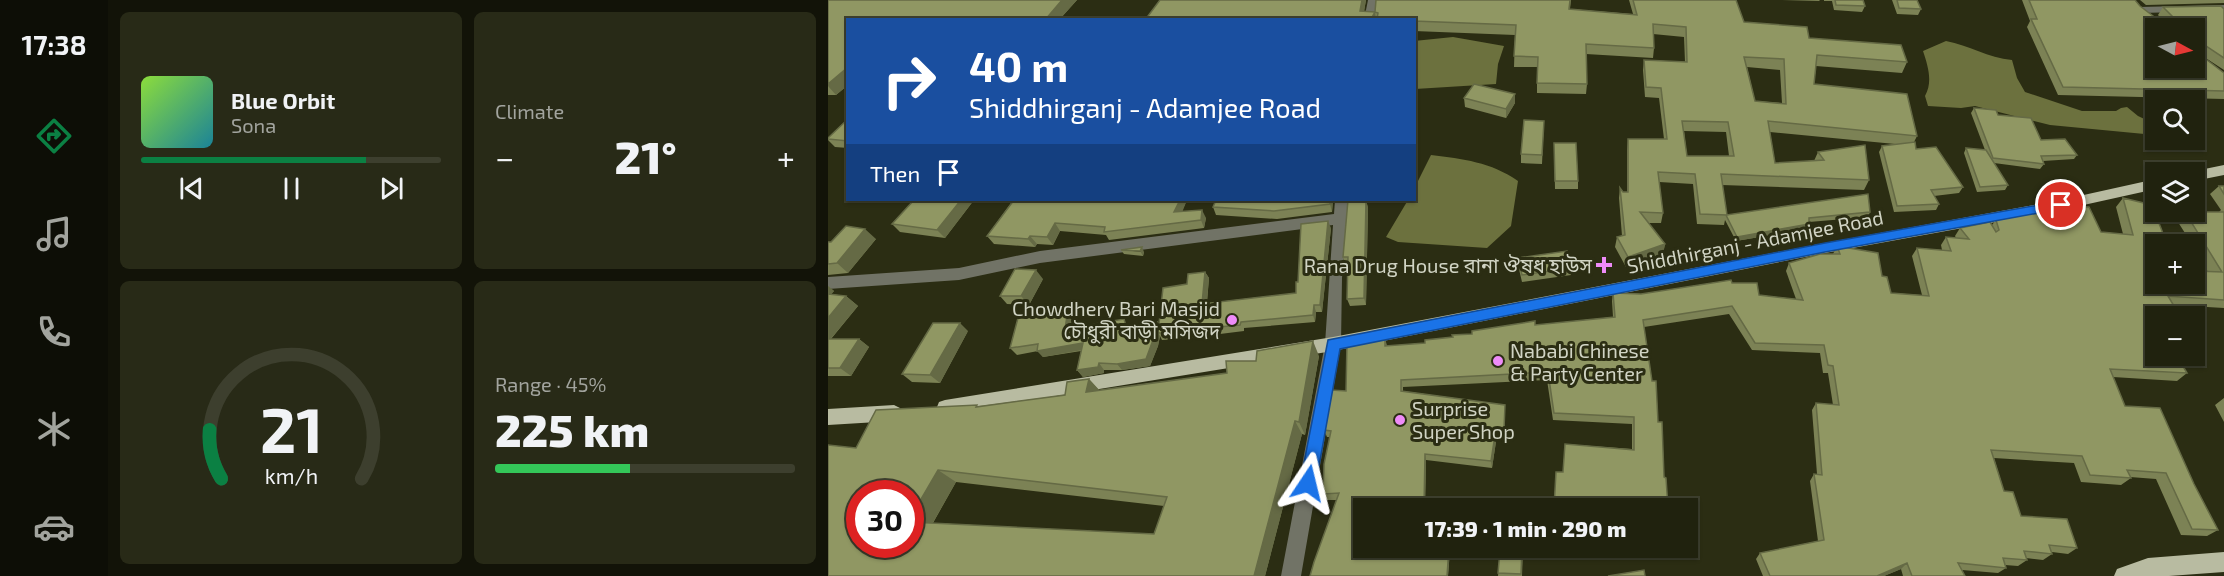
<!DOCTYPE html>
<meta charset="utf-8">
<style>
:root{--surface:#20220e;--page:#282a17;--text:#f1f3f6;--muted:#a2a49e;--line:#3d3f2e;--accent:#0b8043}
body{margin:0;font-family:"Exo 2","Noto Sans Bengali",sans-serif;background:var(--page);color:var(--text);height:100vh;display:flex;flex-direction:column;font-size:22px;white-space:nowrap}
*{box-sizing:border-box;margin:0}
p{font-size:20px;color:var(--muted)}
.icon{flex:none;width:33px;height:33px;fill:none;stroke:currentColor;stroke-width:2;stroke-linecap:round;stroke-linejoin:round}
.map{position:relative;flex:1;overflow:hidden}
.details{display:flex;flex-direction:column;gap:12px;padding:12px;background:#121308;width:720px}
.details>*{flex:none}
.guide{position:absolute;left:18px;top:18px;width:570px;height:183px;border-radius:0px;box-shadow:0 2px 4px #0004,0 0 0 2px var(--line);background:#1a4fa0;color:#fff;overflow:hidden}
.needle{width:39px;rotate:97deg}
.controls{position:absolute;left:1317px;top:18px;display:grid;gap:12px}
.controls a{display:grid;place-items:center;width:60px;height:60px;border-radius:0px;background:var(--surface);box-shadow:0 2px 4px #0004,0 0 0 2px var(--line);font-size:30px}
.speed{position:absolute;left:18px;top:480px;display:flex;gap:12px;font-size:30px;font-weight:700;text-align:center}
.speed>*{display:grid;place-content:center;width:78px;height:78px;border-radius:50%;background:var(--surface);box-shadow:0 2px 4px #0004,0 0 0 2px var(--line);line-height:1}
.speed .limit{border:9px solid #d22;background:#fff;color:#111}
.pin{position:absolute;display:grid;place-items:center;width:51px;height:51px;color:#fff;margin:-26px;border:3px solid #fff;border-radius:50%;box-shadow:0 2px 6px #0007}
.me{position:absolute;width:66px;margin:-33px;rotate:10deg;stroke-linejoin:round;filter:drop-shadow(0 0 4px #0008)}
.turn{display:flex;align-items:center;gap:21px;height:126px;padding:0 24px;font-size:27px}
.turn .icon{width:78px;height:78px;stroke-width:2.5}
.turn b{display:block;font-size:42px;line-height:51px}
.then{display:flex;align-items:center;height:57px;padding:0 24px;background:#0003;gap:12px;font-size:22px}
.big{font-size:45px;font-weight:800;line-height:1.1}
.details .card{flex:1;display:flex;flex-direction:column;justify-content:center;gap:9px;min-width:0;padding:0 21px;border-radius:9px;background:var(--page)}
.details .dial{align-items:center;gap:0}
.dial svg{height:156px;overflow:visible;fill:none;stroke:var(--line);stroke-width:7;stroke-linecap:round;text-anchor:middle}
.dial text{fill:var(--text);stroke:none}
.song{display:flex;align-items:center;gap:18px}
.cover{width:72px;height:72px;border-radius:9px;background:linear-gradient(135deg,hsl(90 70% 55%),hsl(190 70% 35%))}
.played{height:6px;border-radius:3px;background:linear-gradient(90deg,var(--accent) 75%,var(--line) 75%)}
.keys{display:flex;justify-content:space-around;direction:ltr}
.heat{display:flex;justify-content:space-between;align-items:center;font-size:33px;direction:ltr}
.charge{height:9px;border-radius:4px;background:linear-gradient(90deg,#34c759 45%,var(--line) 0)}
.details .tiles{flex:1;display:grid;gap:12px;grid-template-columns:repeat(2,1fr)}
.trip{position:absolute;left:525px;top:498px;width:345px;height:60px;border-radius:0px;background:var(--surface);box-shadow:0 2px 4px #0004,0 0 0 2px var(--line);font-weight:800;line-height:60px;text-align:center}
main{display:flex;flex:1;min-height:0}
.menu{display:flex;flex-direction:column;width:108px;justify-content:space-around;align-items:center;background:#0d0e06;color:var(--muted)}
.menu .icon{width:42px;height:42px}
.menu .selected{color:var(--accent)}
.menu b{font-size:27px;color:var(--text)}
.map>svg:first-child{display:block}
.water{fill:#6c713e}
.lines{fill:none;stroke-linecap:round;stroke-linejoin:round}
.minor{fill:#717366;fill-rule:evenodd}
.major{fill:#b8bba1;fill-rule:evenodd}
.wall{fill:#7c8255;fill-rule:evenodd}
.shaded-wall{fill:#656a45}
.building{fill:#909763;stroke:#656a45;stroke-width:1.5;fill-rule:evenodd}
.route{fill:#1a73e8;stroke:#114b97;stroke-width:1.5}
.poi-dot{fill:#ee8bf8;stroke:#2b2d13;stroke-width:2}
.labels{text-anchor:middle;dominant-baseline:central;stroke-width:6;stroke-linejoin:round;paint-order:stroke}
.street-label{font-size:20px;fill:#d1d4c4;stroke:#2b2d13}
.poi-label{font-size:20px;fill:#d1d4c4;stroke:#2b2d13;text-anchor:end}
</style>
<main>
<nav class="menu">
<b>17:38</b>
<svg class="icon selected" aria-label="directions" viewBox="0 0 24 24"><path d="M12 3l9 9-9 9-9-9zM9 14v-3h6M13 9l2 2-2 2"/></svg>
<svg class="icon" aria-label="music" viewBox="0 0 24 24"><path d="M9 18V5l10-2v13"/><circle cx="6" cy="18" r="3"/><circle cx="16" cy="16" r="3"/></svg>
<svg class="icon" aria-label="phone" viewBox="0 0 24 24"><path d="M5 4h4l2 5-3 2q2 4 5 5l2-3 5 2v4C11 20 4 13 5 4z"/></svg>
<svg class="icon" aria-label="climate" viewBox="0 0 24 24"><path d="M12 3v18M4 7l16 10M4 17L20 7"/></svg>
<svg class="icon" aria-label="car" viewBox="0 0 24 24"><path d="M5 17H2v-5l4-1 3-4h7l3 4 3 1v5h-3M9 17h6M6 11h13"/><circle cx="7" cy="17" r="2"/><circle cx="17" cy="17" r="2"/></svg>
</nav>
<section class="details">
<div class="tiles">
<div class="card">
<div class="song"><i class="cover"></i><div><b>Blue Orbit</b><p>Sona</p></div></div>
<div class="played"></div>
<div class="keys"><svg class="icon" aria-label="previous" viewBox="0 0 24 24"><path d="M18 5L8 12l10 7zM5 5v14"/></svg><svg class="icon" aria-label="pause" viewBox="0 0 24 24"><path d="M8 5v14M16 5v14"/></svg><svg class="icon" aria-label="next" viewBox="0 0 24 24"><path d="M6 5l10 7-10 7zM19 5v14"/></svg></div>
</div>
<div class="card"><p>Climate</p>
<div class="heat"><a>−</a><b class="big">21°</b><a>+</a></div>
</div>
<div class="card dial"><svg viewBox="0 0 100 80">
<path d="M14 69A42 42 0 1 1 86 69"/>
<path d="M14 69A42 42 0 0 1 8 44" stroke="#0b8043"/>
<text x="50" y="56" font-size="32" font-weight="700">21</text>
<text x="50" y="72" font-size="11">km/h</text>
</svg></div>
<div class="card"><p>Range · 45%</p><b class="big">225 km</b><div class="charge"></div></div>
</div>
</section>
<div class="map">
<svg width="1396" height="576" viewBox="0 0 1396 576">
<rect width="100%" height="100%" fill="#2b2d13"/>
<path class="water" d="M625,37L676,46L670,64L668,84L587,89L586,41Z
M1118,41C1141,45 1160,58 1184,60L1189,78L1197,92L1254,111H1288L1293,108L1299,107L1310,116L1327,124V135L1222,125L1147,106L1133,108L1100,106L1097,96C1105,82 1100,66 1095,51Z
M603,155C635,159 663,162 690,181L683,226L659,248L570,242L558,237L580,200H586L587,187Z"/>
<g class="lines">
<path class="minor" d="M540,0H550L547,20H536Z
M1396,5V11L1312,13L1307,10L1312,7Z
M507,200H521L514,278L513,344L473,576H453L497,344L505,225L212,263L131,280L0,289V277L131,268L212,251L506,214Z"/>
<path class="major" d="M1396,165V175L1366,181V172H1362Z
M1328,179V189L1233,210L997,253L505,351L117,414L111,412L109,407L111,402L117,400L505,337L997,243L1233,200Z
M66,405L72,408L74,413L72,418L66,421L0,425V409Z
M1396,552V572L1341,576H1286L1289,569L1320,558Z"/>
</g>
<path class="wall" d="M0,0H249L231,20H20V85L8,95H0Z
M538,0L536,11L547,12L548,0H743L742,9L805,14L801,0H908L916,22L1079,62L1074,73L988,66L986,84L1089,136L1086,142L1088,149L1135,187L1131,193L1106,196L1111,204L1108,210L1066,212L1051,152L1054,146L1067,144L942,132L947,163L986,161L990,152L1041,180L1036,190L894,185L899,215L1042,212L1040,217L981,222L979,229L908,241L897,220L896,225L869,224L865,184L831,182L835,213L833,223H820L837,244L835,254L798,267L787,247L789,237L794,236L791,198L792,188L795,192H799V150L800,139H836L831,98L817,97L815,70L816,60L857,62L856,37L825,34L826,48L825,58L758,54L759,84L758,94L709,93V67H686L687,35L586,31V20H317ZM919,67L952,70L954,103L927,101ZM856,131L898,132L901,156H859Z
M954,0H992L991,1Z
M996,0H1035L1037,6L1034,12L1006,10L1004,1H996Z
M1064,0H1089L1093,9L1090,15L1069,14Z
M1194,0H1307L1312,6L1333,22H1336L1330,15L1335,7L1396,9V70L1370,53L1396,73V99L1230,95L1199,27L1202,21Z
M1312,0H1396V3L1318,5Z
M687,94V103L678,118L637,107L636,98Z
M1146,108L1170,115L1213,140L1249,155L1246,159L1215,161L1216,164L1212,169L1166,163L1180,185L1177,190L1149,192L1136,153L1138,148L1157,150L1143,113Z
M20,119V148L7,147L0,140V138Z
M716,121L714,164L693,163V154Z
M726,143L750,181V189H727Z
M1391,186H1396V308L1345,305L1351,316H1328V356H1364L1360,358L1350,357L1359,373L1349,381L1285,377L1297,406L1332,408L1366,484L1390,530L1379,536L1353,535L1328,479L1302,477L1303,478L1293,485L1253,482L1246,463L1166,458L1176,491L1185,492L1193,516L1239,519L1249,548L1240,554L1224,552V554L1215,560L1198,558L1199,560L1190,566L1177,565L1178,568L1170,573L1134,570L1137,576H1075L1073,569L1056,576H935L928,559L932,553L990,541L982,481L986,474H989L984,410L988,403L1005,405L1000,373H995L992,353L924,350L901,314L816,327L824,381H828L830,422H834L836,477L838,478L840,508H726L728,472H735L737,444L804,449V424L725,420L719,380L575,387V391L677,405L676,436L669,435L664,468L598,460L597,506H623L624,508H536V548H695L694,576H670L672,556L622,550L620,576H482L486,562L509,500H499L495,494L496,464L502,437H499L496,430L503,390L518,391L519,342L557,338L559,346L597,343V340L625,337L624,335L644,334V331L707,321V325L785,317L784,301L785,293L813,294L903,280L904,283H929L931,295L968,299L958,271L961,263L992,254H1005L1009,246L1050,253L1054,276L1059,277L1063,293L1094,295L1084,256L1089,248L1114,250L1113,245L1118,237L1128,238L1127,236L1132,228L1162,222L1164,225L1168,220L1233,205L1261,207L1273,232L1295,234L1288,207L1295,198L1324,205L1339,244H1328V284H1366V271L1380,272L1366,249V244H1364L1348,219L1356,212H1391L1393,210L1382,194Z
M86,200H359L354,211L378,218L376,228L281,240L278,235L232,231L225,245L209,244L207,247L166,244L159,236L183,203L146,200L117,238L72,232L64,224Z
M505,200L504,212L449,219L388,215L385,207Z
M538,200L540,208L538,305L522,306L519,299L520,265H517L515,257Z
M503,228L494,312H488L487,322L416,328V331L384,335L383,337L334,340L332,336L330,346L322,366L294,370H276V373L255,377L249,370L253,351L215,357L210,351L189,355L182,348L246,316L244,328L331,325L359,284L377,272L381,278L379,303L468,293L470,282Z
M48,239L20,273L0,275V242Z
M293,250L316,252L315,256L296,254Z
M690,258L743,268V275L694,282L690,265Z
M215,279L201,305L179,304L172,296Z
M0,286L6,291L3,294L18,296L30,306L3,339H31L41,347L23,376H0Z
M140,331L112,383L84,382L74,374Z
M491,356L477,435L474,434L437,576H0L28,448L151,406L237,395L261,379L271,390L399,373L428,361ZM128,482L336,506L326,534L105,523Z
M1396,398V422L1387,405Z"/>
<path class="shaded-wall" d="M234,0H249L231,20H217Z
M534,0H538L535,18L532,11Z
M547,12L548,20H543V19Z
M20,67V85L8,95L0,86V84Z
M687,94V103L678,118V109Z
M133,200H146L117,238L109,230Z
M352,200H359L351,220L346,212Z
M502,200H505L504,212L502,204Z
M538,200L540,208L538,305L536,298Z
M374,210L378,218L376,228L373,220Z
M500,221L503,228L494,312L492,305Z
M227,223L232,231L225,245L219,237Z
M981,224L979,229L908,241L909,237Z
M37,229L48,239L20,273L9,263Z
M202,236L209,244L207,247L200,239Z
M837,244L835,254L798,267L800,257Z
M314,247L316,252L315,256L312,251Z
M208,270L215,279L201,305L193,296Z
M377,272L381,278L378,311L374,304Z
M0,286L6,291L0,298Z
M18,296L30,306L0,342V318Z
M486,305L488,312L487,322L485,315Z
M240,309L246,316L243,335L237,329Z
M329,322L333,329L330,333L332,336L330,346L322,366L294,370L289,364Z
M132,323L140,331L112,383L102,375Z
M380,328L384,335L383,337L379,331Z
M31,339L41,347L23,376L12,368Z
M485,341L491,356L477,435L471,422Z
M255,343L260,349L215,357L209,351Z
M271,363L276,370V373L255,377L249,370Z
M261,379L273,392H258Z
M467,421L474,434L437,576H426Z
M668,428L669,435L664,468L663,461Z
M597,454L598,460L597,508L596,506Z
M110,470L128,482L99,533L82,523V518Z
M621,548H622V550L620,576H619Z
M1079,563L1073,569L1056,576H1049Z"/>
<path class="building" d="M0,0H234L217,20H20V67L0,84Z
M332,0H534L532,11L547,12L548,0H742L741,9L809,15L805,0H908L916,22L979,27L981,38L1073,45L1079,62L989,55L986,84L1079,94L1089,136L940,121L947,163L996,160L990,152L1037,145L1041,180L893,174L899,215L872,214L867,174L830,172L835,213L812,212L837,244L800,257L789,237L797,235L792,188L795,192H800V139H839L833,88L818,87L816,60L859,62L858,27L825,24L826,48L758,44L759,84L709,83L710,57L686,56L688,25L586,21V20L549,19L550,13L547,12L543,19L527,18V20H317ZM916,57L956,59L958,104L927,101ZM854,121L900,122L906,156H859Z
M1007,0H1035L1037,6L1008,5Z
M1069,0H1089L1093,9L1071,8Z
M1201,0H1307L1312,6L1333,22H1346L1348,20L1335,7L1393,6L1396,9V58L1372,42L1370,53L1396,73V91L1235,87L1203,19H1209ZM1328,28H1366V68H1328Z
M646,84L687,94L678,109L636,98Z
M1146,108L1168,110L1170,115L1203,118L1213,140L1237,139L1249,155L1213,156L1216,164L1165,158Z
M20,119V141L0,139V138Z
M696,120L716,121L714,155L693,154Z
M1087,142L1088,149L1108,147L1135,187L1103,190L1111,204L1069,206L1054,146Z
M726,143H748L750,181H727Z
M1138,148L1158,150L1180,185L1152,187Z
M1391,186H1396V194Z
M1040,194L1042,212L981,218V224L909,237L898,215Z
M1295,198L1324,205L1339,244H1328V284H1366V271L1394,272L1357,212H1396V300L1340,296L1352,316H1328V356H1349L1359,373L1282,369L1297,406L1332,408L1366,484L1390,530L1364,529L1338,473L1299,470L1303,478L1262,475L1254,456L1163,450L1176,491L1185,492L1193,516L1239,519L1249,548L1221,545L1224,554L1196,551L1199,560L1175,558L1178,568L1130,563L1137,576H1084L1079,563L1049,576H942L932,553L996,540L986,474L994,475L988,403L1011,405L1005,366L1000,365L996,345L927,343L904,306L815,320L824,381H828L830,422H834L836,477L838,478L840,508H726L728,472H735L737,444L806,450V417L726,413L720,372L573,380V391L677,405L676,429L668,428L663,461L597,454L596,506H623V508H536V548H621L619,576H482L486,562L511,493L495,494L496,464L503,431L496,430L503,390L518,391L519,342L557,338V346L597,343V340L625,337L624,335L644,334V331L707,321V325L787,317L785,293L813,294L903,280L904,283H929L931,295L975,300L961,263L992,254H1012L1009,246L1050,253L1054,276L1059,277L1063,293L1101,296L1089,248L1123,251L1118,237L1141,239L1132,228L1162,222L1168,232L1171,230L1168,220L1233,205L1261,207L1273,232L1305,235Z
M86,200H133L109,230L64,224Z
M186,200H352L346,212L374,210L373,220L276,232L277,227L227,223L219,237L202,236L200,239L159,236Z
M388,200H502V204L446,211L385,207Z
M520,200H538L536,298L519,299L520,257H515Z
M500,221L492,305H486L485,315L413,322L412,325L380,328L379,331L330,333L335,288L359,284L360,274L377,272L374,304L468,293V282H470L473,224Z
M18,226L37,229L9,263L0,264V242H3Z
M314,247L312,251L293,250Z
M739,251L743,268L694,275L690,258Z
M187,269L208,270L193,296H172Z
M0,294L18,296L0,318Z
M240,309L237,329L296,319L298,326L329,322L325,340L318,359L289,364L271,363L270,367L249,370L255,343L209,351L210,344L182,348L190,318Z
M105,323H132L102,375L74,374Z
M0,339H31L12,368H0Z
M485,341L471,422L467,421L426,576H0V445L28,448L48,410L149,405L148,407L237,395L239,382L261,379L258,392L399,373L398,361H428L429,351ZM110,470L339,497L326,534L82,522V544H32V494H82V518Z
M651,548H694L693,574L670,573L672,550Z
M816,570L817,576H780Z"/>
<path class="route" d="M1233,201L1240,205L1238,208L997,252L512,349L488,483L486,489L480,491L474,489L472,483L500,340L997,243Z"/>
<g class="poi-dot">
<path d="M773 256h6v6h6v6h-6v6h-6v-6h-6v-6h6z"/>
<circle cx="404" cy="320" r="6"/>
<circle cx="670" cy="361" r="6"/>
<circle cx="572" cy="420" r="6"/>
</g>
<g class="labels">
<g class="street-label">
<text transform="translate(927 241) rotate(-11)">Shiddhirganj - Adamjee Road</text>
</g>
<g class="poi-label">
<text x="764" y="265">Rana Drug House রানা ঔষধ হাউস</text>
<text x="392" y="308">Chowdhery Bari Masjid<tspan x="392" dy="23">চৌধুরী বাড়ী মসিজদ</tspan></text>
<text x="682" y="350" text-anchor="start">Nababi Chinese<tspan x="682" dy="23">&amp; Party Center</tspan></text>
<text x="584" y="408" text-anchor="start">Surprise<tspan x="584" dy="23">Super Shop</tspan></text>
</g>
</g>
</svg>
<div class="controls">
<a><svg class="needle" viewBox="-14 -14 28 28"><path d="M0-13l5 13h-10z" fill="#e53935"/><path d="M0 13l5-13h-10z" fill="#a2a49e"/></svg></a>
<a><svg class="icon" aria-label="search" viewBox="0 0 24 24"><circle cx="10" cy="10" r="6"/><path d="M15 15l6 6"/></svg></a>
<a><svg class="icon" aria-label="layers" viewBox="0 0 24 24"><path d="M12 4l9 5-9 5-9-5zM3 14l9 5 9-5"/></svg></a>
<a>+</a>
<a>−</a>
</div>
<div class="speed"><div class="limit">30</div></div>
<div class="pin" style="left:1233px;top:205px;background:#d93025"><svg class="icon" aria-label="arrive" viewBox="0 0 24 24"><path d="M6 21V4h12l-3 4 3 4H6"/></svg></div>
<svg class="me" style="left:480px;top:483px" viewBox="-20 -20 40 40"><path d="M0-17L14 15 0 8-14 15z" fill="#1a73e8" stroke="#fff" stroke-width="4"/></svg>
<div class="trip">17:39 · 1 min · 290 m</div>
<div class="guide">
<div class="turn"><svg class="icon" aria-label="right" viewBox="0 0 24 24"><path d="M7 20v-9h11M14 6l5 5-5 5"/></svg><div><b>40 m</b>Shiddhirganj - Adamjee Road</div></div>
<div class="then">Then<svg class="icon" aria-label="arrive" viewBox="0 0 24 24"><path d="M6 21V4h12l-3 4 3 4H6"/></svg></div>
</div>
</div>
</main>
